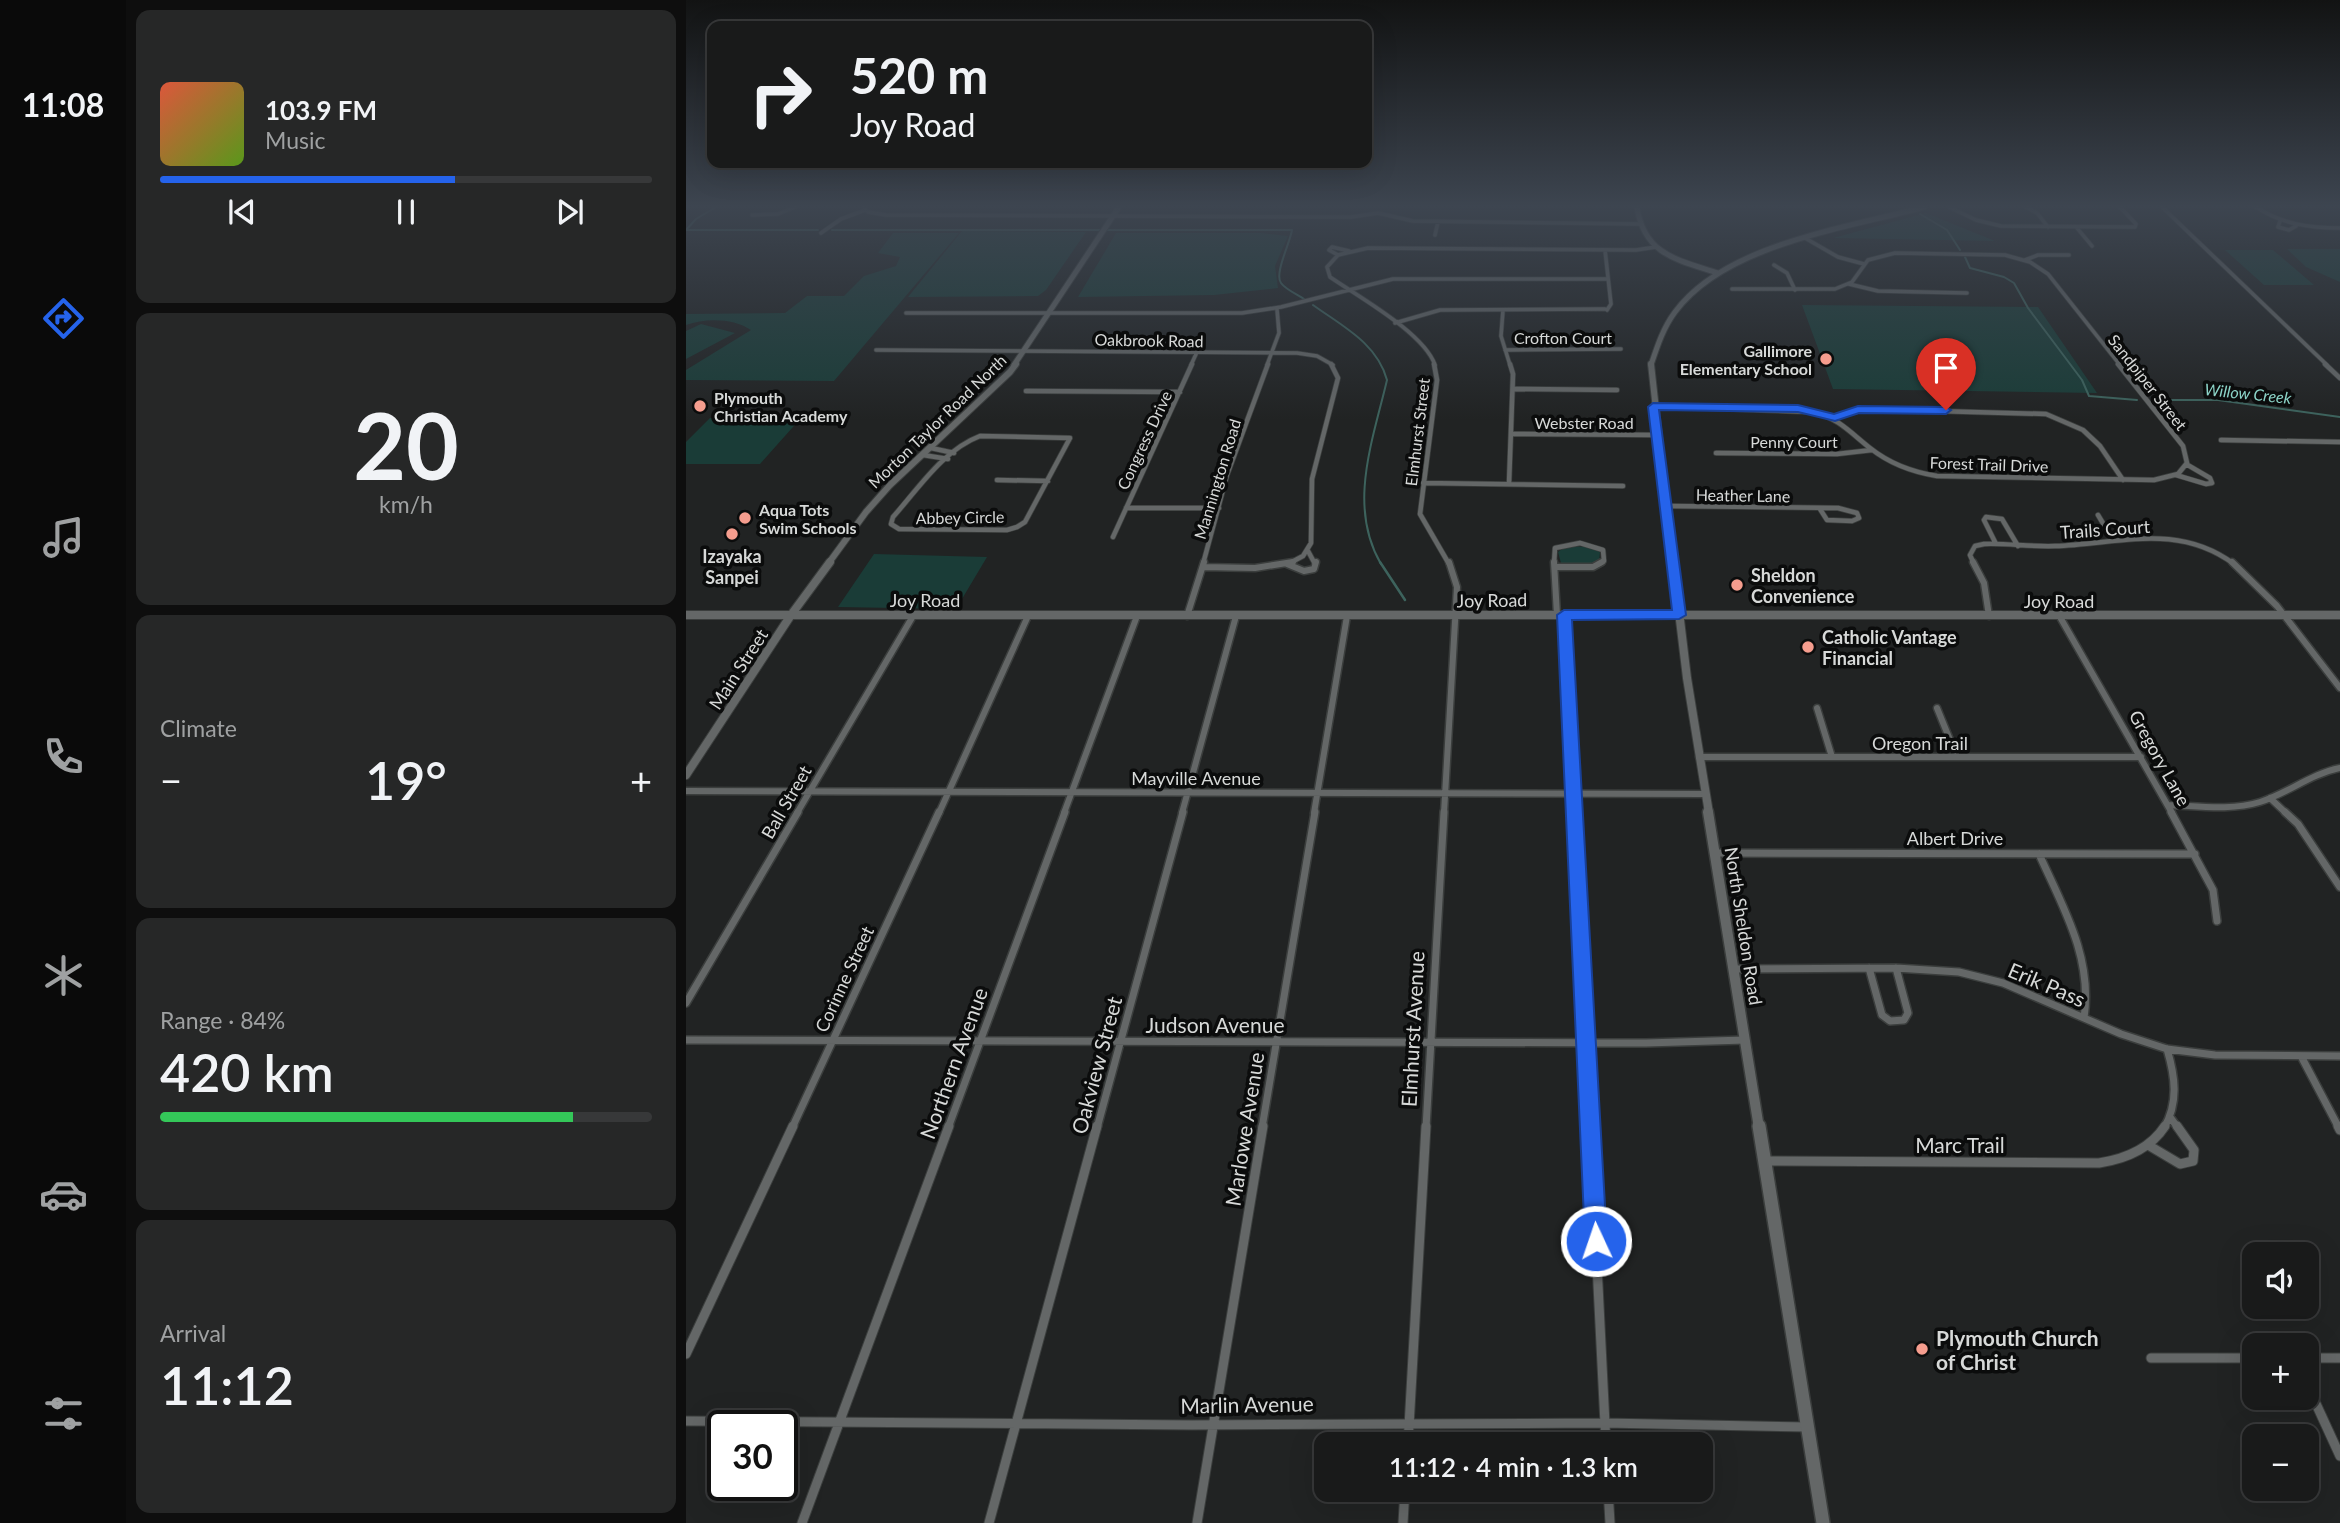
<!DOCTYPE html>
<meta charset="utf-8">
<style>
:root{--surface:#191a1a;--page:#262727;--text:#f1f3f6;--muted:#9fa1a2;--line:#373839;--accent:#2563eb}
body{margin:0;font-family:Lato,sans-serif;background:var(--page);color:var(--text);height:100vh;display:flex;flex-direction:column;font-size:26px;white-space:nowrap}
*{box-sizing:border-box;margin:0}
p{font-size:23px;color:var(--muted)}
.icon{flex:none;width:38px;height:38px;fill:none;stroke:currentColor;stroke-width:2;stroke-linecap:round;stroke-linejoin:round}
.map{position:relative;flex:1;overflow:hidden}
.drawer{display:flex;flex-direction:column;gap:10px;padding:10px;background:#0e0e0e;width:560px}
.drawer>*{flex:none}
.hud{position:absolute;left:21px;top:21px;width:665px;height:147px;border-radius:14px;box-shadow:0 7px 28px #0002,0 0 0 2px var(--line);background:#191a1a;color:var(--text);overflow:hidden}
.buttons{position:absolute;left:1556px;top:1242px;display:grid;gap:14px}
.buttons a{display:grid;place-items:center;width:77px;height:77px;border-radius:14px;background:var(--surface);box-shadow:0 7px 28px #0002,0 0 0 2px var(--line);font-size:35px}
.speed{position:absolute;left:21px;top:1410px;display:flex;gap:14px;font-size:35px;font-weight:700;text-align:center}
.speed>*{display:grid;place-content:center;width:91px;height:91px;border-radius:50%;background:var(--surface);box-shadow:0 7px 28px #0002,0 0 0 2px var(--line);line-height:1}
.speed .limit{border:4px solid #111;border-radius:10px;background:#fff;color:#111}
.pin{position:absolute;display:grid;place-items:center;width:60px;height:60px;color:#fff;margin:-72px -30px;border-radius:50% 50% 50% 0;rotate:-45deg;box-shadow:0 0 7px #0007}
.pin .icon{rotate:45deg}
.me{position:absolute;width:77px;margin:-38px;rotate:357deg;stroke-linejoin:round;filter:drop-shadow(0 0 5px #0008)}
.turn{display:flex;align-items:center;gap:24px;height:147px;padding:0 28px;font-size:32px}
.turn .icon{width:91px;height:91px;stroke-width:2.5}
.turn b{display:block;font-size:49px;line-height:60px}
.big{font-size:52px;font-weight:600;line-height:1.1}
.drawer .tile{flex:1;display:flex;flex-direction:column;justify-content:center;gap:10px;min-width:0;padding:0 24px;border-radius:14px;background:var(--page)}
.drawer .dial{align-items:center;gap:0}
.dial b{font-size:91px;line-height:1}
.song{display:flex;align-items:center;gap:21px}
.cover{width:84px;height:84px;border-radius:10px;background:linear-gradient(135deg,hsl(10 70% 55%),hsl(90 70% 35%))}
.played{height:7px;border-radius:4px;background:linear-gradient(90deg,var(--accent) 60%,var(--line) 60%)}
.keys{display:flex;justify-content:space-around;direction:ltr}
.heat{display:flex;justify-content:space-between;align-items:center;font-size:38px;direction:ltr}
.charge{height:10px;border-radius:5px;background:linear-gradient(90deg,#34c759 84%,var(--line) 0)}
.trip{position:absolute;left:628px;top:1432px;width:399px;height:70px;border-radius:14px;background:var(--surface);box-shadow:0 7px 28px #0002,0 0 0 2px var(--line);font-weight:600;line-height:70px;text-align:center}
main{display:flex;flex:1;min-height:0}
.tabs{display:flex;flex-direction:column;width:126px;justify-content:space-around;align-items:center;background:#0a0a0a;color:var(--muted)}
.tabs .icon{width:49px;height:49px}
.tabs .on{color:var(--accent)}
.tabs b{font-size:32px;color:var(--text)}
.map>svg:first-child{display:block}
.green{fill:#1a3c37}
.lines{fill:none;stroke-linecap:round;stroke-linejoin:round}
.stream-far1{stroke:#3d635d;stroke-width:2}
.stream{stroke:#3d635d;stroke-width:2.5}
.street-far4-casing{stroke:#3b3e3d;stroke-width:5}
.street-far3-casing{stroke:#3b3e3d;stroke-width:6}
.street-far2-casing{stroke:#3b3e3d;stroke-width:9}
.street-far1-casing{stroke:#3b3e3d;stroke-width:10}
.street-casing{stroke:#3b3e3d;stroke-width:11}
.secondary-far4-casing{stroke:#3b3e3d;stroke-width:7}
.secondary-far3-casing{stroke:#3b3e3d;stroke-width:8}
.secondary-far2-casing{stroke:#3b3e3d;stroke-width:10}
.secondary-far1-casing{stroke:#3b3e3d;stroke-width:13}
.secondary-casing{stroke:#3b3e3d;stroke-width:16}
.street-far4{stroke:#646767;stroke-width:3.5}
.street-far3{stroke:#646767;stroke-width:4.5}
.street-far2{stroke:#646767;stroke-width:6}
.street-far1{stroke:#646767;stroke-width:7}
.street{stroke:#646767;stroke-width:9}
.secondary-far4{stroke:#646767;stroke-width:5}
.secondary-far3{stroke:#646767;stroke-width:6}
.secondary-far2{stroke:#646767;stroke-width:8}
.secondary-far1{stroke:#646767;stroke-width:10}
.secondary{stroke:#646767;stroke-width:13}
.route{fill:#2563eb;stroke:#184099;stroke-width:2}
.poi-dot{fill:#f59d8e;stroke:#0b0c0c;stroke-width:2.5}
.labels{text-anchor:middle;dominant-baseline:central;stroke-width:7;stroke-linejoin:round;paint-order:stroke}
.far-street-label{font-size:16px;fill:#d7d9d8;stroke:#0b0c0c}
.far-poi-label{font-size:16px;font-weight:bold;fill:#d7d9d8;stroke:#0b0c0c;text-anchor:start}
.far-water-label{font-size:16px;font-style:italic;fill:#8cd4c8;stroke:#0b0c0c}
.street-label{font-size:18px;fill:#d7d9d8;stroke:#0b0c0c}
.poi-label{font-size:18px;font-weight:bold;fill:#d7d9d8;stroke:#0b0c0c;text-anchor:start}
.near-street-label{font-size:21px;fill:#d7d9d8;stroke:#0b0c0c}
.near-poi-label{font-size:21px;font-weight:bold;fill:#d7d9d8;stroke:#0b0c0c;text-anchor:start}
</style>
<main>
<nav class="tabs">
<b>11:08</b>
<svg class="icon on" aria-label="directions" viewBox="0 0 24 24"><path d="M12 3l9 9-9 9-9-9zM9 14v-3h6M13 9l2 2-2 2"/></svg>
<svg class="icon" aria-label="music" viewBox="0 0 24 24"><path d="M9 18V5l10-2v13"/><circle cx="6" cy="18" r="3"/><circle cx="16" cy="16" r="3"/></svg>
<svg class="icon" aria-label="phone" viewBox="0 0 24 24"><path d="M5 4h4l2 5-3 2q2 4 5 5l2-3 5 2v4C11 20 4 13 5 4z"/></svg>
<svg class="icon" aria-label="climate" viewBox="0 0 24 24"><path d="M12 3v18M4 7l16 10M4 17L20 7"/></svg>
<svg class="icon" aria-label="car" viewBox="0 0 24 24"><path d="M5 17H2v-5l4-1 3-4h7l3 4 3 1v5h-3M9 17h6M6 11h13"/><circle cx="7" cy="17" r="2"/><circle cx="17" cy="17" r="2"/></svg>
<svg class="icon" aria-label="filters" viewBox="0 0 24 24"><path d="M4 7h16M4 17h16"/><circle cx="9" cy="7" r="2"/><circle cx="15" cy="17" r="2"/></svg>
</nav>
<section class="drawer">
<div class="tile">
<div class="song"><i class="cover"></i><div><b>103.9 FM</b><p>Music</p></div></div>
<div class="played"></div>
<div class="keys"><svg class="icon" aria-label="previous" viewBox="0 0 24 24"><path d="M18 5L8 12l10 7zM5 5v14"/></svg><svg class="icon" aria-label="pause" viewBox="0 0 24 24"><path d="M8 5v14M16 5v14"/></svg><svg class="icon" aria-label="next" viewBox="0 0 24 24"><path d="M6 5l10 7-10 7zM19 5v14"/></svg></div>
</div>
<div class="tile dial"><b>20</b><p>km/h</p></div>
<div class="tile"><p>Climate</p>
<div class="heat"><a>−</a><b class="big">19°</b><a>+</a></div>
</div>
<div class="tile"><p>Range · 84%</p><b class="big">420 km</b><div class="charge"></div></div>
<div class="tile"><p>Arrival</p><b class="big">11:12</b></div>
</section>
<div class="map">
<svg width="1654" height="1523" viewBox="0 0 1654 1523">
<rect width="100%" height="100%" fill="#212323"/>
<path class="green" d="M1240,213L1309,241L1147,238Z
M276,231L400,232L360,290L352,296L222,297Z
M207,233H273L148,381L0,380V370L65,330C47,318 20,318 0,325V314L99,313L121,296H158L178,276L210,266L214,257L192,253Z
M430,233H575L602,236L589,266L592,288L528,295L392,297Z
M1601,249H1654V282L1620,267Z
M1539,250H1587L1628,285H1578Z
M1116,305L1352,307L1411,393L1147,389Z
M15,324L49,333L0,359V331Z
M24,418H115L74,464H0V442Z
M880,546L907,547L914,552L913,562L909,564L875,563L872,552Z
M188,554L301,557L270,609L152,607Z"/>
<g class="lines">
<path class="stream-far1" d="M1234,214L1261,230L1274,250
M0,230H132
M0,230L10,219L30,207
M146,230H606C604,243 588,274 595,283C599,289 612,295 618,299
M1279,257L1284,268L1318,277L1328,283L1342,308L1396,380L1403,396L1451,400
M627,305C656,326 691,343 701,380C687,440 661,506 695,564
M1467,400H1532L1654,417"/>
<path class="stream" d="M694,562L719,600"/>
<g class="street-far4-casing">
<path id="street-far4" d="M178,207L182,212L200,215L665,217L692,213L727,221L954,224
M1263,207L1290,220L1315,226L1449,227L1450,224L1434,207
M1340,207L1351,213L1362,227
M1476,207L1641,365
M1570,207C1596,224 1623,228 1654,228
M66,215L92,214L109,207
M1594,221L1592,227L1603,230L1610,226
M1391,228L1406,246
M135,233L155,219L179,210
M749,235L752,222
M1119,238L1152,257L1178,264
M919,250L925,304L921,310
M652,255L643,250L646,247L663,251
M1339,260L1352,255H1383
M1088,265L1101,273L1109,290
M1163,284L1192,291L1281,293
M1046,289H1149L1166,282L1182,260L1209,253L1319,255L1344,262L1362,274L1434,365
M817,310L815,336L824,365
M220,313H556L595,307L707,279H922
M709,323L754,310L919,309
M190,350L611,353L631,356L647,365
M819,350L935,349
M505,365L511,352
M581,365L593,333L591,309
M749,365C738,333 673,297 644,277L641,267L652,255L682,248L950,250L970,247"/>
</g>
<g class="street-far3-casing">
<path id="street-far3" d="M748,364L751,380L734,514L763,564
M1639,364L1654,378
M827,389L931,390
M340,391L494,392
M967,406L1129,412C1153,419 1165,433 1184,448C1204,464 1226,472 1251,476L1468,480L1492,474L1501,463L1497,446L1432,364
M1149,417L1179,409L1360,414L1397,430L1414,446L1437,480
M825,434L970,435
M294,436L384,438L339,522L331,527L321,530L213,529L205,524L207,517C232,489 257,450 294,436Z
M1535,440L1654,442
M245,448L268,453
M1030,453L1151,454L1186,450
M237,455L262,459
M1500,464L1524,478L1526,483
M1490,475L1520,484L1526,483
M311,480L362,481
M737,483L937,486
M823,484L827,374L824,364
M980,506L1152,508L1171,513L1173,518L1166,521L1141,520L1134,509
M440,508H533
M1412,515L1427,540
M427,537L506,364
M1310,544L1298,520L1300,517L1316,519L1332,546
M622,551L629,564
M517,564L541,475L582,364
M602,564L617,556L625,543L626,479L652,378L645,364
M868,564L869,548L894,543L917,550L918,561L913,564
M1288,564L1284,555L1289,546L1298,544C1321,543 1345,547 1369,546C1433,544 1491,522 1548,564"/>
</g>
<g class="street-far2-casing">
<path id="street-far2" d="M868,562L871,615
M1287,562L1298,583L1303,616
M1546,562L1591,606L1654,688
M601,564L618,571L628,569L630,562
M517,567L569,568L607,562
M869,567H907L916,562
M878,615L888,813
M501,616L518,562
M1374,617L1486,813
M1131,708L1146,757
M1251,708L1271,757
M1013,757H1455
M0,791L1019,794
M1584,798L1600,813
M1482,805C1512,806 1545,811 1574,802C1602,793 1625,774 1654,768
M111,813L227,616
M253,813L342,616
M378,813L451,616
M496,813L550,616
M628,813L661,616
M758,813L771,587L763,562"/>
</g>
<g class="street-far1-casing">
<path id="street-far1" d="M888,812L904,1128
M1485,812L1527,890L1531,921
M1599,812L1612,824L1654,887
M1029,853L1509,854
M1353,854C1377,907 1407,958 1398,1018
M1183,968L1196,1015L1204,1021L1218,1020L1222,1013L1210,968
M1049,969L1210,968L1273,972L1317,983L1435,1034L1481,1049L1529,1055L1654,1056
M0,1003L112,812
M0,1040L960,1043L1059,1040
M1615,1056L1653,1128
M1484,1117L1492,1128
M106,1128L253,812
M262,1128L379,812
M411,1128L497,812
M576,1128L629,812
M740,1128L758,812
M1478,1128C1493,1102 1489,1076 1481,1049"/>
</g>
<g class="street-casing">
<path id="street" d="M904,1126L920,1444
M1652,1126L1654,1130
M1462,1145L1494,1164L1507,1161L1508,1150L1491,1126
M1080,1161L1413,1163C1439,1159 1464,1149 1479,1126
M0,1354L107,1126
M1465,1358H1568
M1620,1358H1654
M1620,1382L1654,1456
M0,1421L506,1425L919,1423L1121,1427
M722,1444L740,1126
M922,1489L924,1523
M116,1523L263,1126
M303,1523L411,1126
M511,1523L577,1126
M717,1523L719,1489"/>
</g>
<g class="secondary-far4-casing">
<path id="secondary-far4" d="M951,207C958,255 992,260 1032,273
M328,365L433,207
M965,365C971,347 977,328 989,312C1039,244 1161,228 1238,207"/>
</g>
<g class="secondary-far3-casing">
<path id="secondary-far3" d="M965,364L987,564
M142,564L180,512L204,485L324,372L330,364"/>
</g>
<g class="secondary-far2-casing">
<path id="secondary-far2" d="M987,562L1001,678L1023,813
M0,615H1654
M0,775L105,615L144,562"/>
</g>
<g class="secondary-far1-casing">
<path id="secondary-far1" d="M1022,812L1073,1128"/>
</g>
<g class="secondary-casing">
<path id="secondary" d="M1073,1126L1137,1523"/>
</g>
<use href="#street-far4" class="street-far4"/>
<use href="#street-far3" class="street-far3"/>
<use href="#street-far2" class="street-far2"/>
<use href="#street-far1" class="street-far1"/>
<use href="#street" class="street"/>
<use href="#secondary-far4" class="secondary-far4"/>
<use href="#secondary-far3" class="secondary-far3"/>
<use href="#secondary-far2" class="secondary-far2"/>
<use href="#secondary-far1" class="secondary-far1"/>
<use href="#secondary" class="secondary"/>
</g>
<linearGradient id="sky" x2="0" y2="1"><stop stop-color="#121313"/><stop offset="0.49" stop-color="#3d4550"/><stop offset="1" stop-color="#3d4550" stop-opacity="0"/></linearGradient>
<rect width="1654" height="420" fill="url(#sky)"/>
<path class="route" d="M967,403L1112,405L1148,414L1172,406L1260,407L1265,410L1260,414L1173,413L1149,421L1112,412L973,410L1000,615L993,619L886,620L921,1241L918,1249L910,1252L902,1249L899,1241L871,615L878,610H986L962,407Z"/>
<g class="poi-dot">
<circle cx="1140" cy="359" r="7"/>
<circle cx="14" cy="406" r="7"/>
<circle cx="59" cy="518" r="7"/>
<circle cx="46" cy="534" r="7"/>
<circle cx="1051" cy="585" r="7"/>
<circle cx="1122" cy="647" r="7"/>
<circle cx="1236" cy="1349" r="7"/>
</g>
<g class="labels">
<g class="far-street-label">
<text x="877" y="337">Crofton Court</text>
<text transform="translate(463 340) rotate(1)">Oakbrook Road</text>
<text transform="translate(1462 382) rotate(52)">Sandpiper Street</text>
<text transform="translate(251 421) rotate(-44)">Morton Taylor Road North</text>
<text x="898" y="422">Webster Road</text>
<text transform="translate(731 432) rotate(-83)">Elmhurst Street</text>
<text transform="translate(458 440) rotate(-65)">Congress Drive</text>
<text x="1108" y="441">Penny Court</text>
<text transform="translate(1303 464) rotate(2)">Forest Trail Drive</text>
<text transform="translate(531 479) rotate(-73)">Mannington Road</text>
<text transform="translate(1057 495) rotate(1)">Heather Lane</text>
<text transform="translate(274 517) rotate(-1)">Abbey Circle</text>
</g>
<g class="far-poi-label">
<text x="1126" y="350" text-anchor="end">Gallimore<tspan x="1126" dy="18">Elementary School</tspan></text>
<text x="28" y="397">Plymouth<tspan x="28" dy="18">Christian Academy</tspan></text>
<text x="73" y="509">Aqua Tots<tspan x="73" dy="18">Swim Schools</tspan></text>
</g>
<g class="far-water-label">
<text transform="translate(1562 393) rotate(6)">Willow Creek</text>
</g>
<g class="street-label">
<text transform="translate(1419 529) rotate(-4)">Trails Court</text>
<text x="239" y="600">Joy Road</text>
<text transform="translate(806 600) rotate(-1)">Joy Road</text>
<text x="1373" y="601">Joy Road</text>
<text transform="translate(52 669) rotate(-57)">Main Street</text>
<text x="1234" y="743">Oregon Trail</text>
<text transform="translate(1474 758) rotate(61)">Gregory Lane</text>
<text x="510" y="778">Mayville Avenue</text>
<text transform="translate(100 802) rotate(-60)">Ball Street</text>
<text x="1269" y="838">Albert Drive</text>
<text transform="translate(1058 926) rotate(81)">North Sheldon Road</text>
<text transform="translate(158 979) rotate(-65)">Corinne Street</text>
</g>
<g class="poi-label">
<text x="46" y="556" text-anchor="middle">Izayaka<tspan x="46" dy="21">Sanpei</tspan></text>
<text x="1065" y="575">Sheldon<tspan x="1065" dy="21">Convenience</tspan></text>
<text x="1136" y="637">Catholic Vantage<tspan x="1136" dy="21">Financial</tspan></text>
</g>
<g class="near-street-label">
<text transform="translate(1361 984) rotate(23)">Erik Pass</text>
<text x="529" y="1024">Judson Avenue</text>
<text transform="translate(726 1029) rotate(-87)">Elmhurst Avenue</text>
<text transform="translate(267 1063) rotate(-70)">Northern Avenue</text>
<text transform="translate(410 1065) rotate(-75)">Oakview Street</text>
<text transform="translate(558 1129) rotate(-81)">Marlowe Avenue</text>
<text x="1274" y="1144">Marc Trail</text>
<text transform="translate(561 1404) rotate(-1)">Marlin Avenue</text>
</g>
<g class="near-poi-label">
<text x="1250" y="1337">Plymouth Church<tspan x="1250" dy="24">of Christ</tspan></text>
</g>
</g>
</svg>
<div class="buttons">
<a><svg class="icon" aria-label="sound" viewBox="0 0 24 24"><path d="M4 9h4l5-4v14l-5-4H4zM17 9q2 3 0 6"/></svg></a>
<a>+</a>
<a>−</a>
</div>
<div class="speed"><div class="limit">30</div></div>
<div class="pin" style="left:1260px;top:410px;background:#d93025"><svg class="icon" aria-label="arrive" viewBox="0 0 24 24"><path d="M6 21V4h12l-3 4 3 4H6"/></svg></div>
<svg class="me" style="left:910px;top:1241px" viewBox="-20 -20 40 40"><circle r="17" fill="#2563eb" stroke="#fff" stroke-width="3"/><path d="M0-11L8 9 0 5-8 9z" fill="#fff"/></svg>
<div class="trip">11:12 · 4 min · 1.3 km</div>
<div class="hud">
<div class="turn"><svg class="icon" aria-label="right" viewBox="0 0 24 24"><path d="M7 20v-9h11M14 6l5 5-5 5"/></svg><div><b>520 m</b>Joy Road</div></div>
</div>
</div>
</main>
